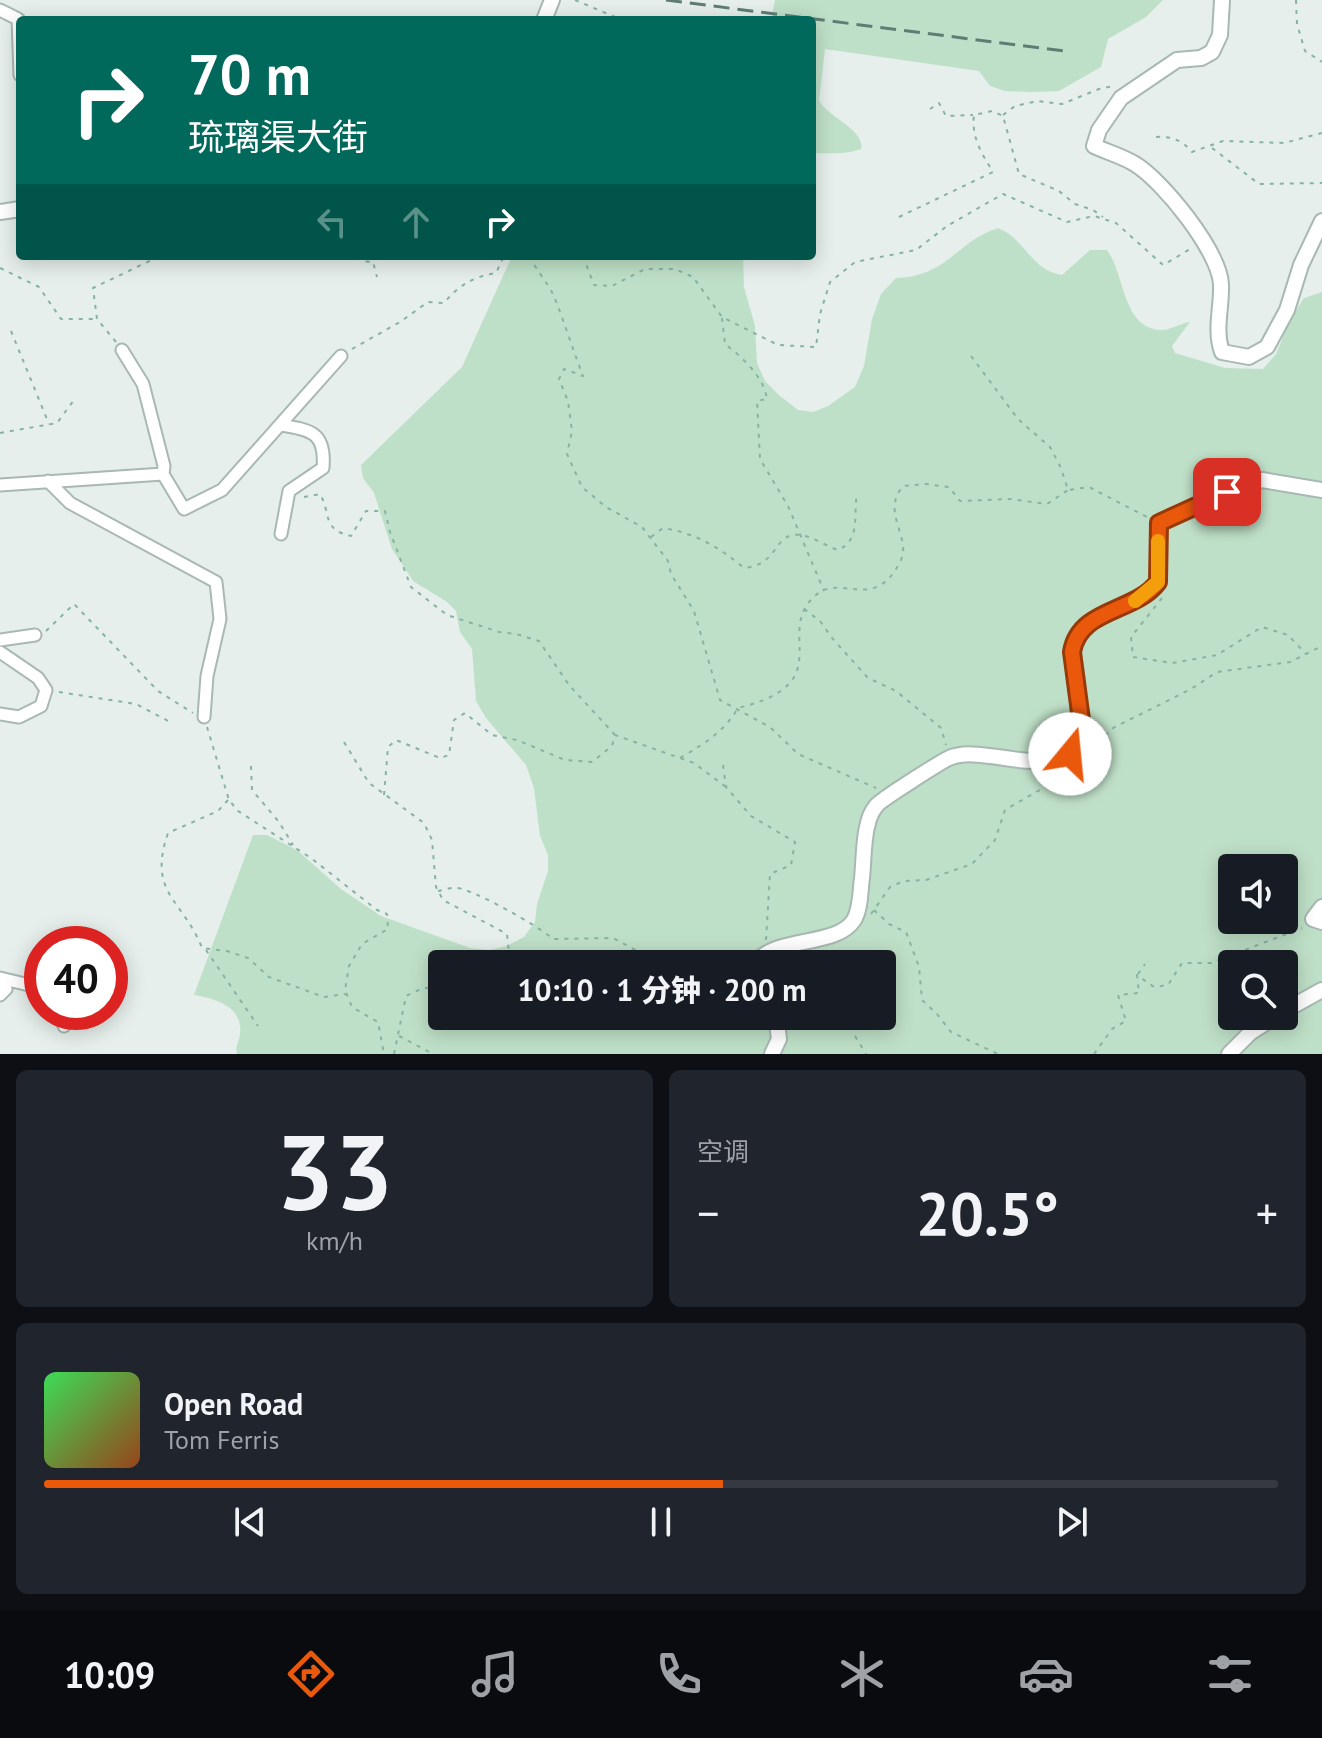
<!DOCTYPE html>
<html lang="zh">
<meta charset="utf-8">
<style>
:root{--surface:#171b24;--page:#20242c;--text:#f1f3f6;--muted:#9ea1a6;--line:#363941;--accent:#ea580c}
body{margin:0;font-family:"PT Sans","Noto Sans SC",sans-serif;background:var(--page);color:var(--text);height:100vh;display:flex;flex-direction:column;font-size:30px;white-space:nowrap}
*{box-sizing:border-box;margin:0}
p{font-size:26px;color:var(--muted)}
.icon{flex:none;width:44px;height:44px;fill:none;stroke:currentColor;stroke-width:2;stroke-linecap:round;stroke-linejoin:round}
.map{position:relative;height:1054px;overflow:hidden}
.details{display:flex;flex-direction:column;gap:16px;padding:16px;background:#0d0f14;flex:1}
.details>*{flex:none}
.top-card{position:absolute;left:16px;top:16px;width:800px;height:244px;border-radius:8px;box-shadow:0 4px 20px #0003;background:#00695c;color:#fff;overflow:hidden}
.controls{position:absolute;left:1218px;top:854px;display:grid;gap:16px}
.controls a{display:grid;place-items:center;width:80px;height:80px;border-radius:8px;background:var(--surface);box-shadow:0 4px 20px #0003;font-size:40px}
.speed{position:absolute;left:24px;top:926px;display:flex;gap:16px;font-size:40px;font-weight:700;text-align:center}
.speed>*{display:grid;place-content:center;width:104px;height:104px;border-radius:50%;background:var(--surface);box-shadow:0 4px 20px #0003;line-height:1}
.speed .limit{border:12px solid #d22;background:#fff;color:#111}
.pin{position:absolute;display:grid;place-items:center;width:68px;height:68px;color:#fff;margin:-34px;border-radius:16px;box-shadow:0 4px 12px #0006}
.me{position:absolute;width:88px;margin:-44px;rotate:17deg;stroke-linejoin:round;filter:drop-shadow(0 0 6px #0008)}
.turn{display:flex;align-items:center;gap:28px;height:168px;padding:0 40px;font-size:36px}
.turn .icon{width:104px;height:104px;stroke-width:2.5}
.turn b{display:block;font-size:56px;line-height:68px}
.lanes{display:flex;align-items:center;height:76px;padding:0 40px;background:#0003;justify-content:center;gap:40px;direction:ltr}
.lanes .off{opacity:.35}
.big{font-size:60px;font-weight:800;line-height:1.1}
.details .tile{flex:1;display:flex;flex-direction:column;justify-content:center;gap:12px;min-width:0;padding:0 28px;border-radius:12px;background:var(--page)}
.details .dial{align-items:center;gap:0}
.dial b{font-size:104px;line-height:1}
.song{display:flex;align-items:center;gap:24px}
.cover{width:96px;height:96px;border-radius:12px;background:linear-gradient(135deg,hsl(130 70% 55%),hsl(20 70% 35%))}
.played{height:8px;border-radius:4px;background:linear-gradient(90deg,var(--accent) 55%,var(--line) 55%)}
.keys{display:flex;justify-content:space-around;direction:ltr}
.heat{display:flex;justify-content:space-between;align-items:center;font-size:44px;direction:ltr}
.details .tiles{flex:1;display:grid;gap:16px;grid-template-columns:1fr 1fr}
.tile:last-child{grid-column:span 2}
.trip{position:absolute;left:428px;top:950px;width:468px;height:80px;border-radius:8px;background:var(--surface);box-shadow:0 4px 20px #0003;font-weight:800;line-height:80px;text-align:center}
.tab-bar{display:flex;height:128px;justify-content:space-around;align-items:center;background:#090b0e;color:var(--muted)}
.tab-bar .icon{width:56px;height:56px}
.tab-bar .active{color:var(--accent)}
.tab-bar b{font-size:36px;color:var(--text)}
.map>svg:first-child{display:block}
.green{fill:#bfe0c8;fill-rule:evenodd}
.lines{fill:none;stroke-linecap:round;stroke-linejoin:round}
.minor-casing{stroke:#a8b8b2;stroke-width:15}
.tertiary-casing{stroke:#a8b8b2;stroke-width:18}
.path{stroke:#86b3a5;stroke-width:2;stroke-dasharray:4 6;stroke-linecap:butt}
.minor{stroke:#fff;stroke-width:11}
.tertiary{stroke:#fff;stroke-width:14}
.rail{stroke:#5f7d75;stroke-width:3;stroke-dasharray:16 8;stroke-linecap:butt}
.route-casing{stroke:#983908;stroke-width:20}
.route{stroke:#ea580c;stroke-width:14}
.slow{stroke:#f59e0b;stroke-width:14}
</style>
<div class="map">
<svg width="1322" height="1054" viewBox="0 0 1322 1054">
<rect width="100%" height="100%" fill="#e6efeb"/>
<path class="green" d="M775,0H1163L1146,17L1108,39L1101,67L1059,91L1032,92L1005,91L990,86L979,71L825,49L819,101C831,119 865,130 861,149C845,155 829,153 812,153V20H771Z
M998,228C1026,239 1030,270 1062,275L1090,250H1107C1125,274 1122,327 1160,330C1169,331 1180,323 1190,322L1172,346L1175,353L1225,368L1263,369L1276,354L1290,320L1304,298L1322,292V1054H237C235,1045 239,1043 240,1034C243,1006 216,999 194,995L253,835H267L297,850L341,889L381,916L470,948L489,950L507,946L524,937L535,922L537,904L548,871V855L540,836L534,788L526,765L486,718L476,701L472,649L460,632L456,611L447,602L413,581L392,549L374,493L363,478L361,465L462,367L512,256H743L744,287L755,326L757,363L765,381L780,396L798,410L813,412L828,406L855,387L864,366L872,319L881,294L896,278C949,276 955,242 998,228ZM1232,868H1284V920H1232ZM442,964H882V1016H442ZM1232,964H1284V1016H1232Z"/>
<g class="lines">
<g class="minor-casing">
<path id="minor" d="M0,10L18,19L20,75
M122,350L143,384L164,466L163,474L184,509L222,490L341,356
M280,425C311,430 326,432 323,468L289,491L281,534
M48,481L70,503L216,582L220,619L207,676L204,717
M0,485L163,474
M0,640L35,635
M0,652L38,678L46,690L41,706L19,717L0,714
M0,978L42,988
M0,978L6,989L0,995
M64,1026L71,1012"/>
</g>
<g class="tertiary-casing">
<path id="tertiary" d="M1222,0L1220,35L1212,52L1201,58L1177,60L1121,98L1099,130L1094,146C1107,152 1122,156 1135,164C1163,181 1219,251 1221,284C1222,308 1214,329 1222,352L1249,357L1267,347L1287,310L1301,265L1322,221
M544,20L552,0
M0,212L20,209
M1322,907L1313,919L1322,922
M755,964C775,935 836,948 854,920C861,908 860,891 862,878C864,860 863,840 868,823C869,818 873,810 876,806C880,800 938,764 947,759C983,740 1060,789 1083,735L1072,652C1079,608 1134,612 1158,582L1159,523L1245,485L1262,480L1322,490
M1284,1011L1322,990
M772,1054L779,1039L776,1016
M1229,1054L1250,1033L1276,1016"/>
</g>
<path class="path" d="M575,0L622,20
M1296,0L1297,24L1305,51L1322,62
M930,109L939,103L946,116L973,115
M1003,115L1015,106L1038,101L1062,104L1099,89L1113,86
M1156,137C1171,136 1182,140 1192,152L1223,141L1284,143L1322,133
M1212,148L1259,184L1322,183
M899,217L993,172C982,154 971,137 974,115L992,111L1003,116L1019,174L1059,191L1075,204L1093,210L1103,217
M359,256L361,261L373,262L377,277
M530,256C536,271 550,285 555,299C565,324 573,350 583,376L564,369L559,379L568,401L572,431L567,454L582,487L606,507L642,527L668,561L671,574L694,611L720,700L770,727L798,754L876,788
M583,256L594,285L612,286L645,269H675L693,277L722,317L778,345L816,347L820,314L830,282L855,262L916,250L947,226L1003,194L1067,222L1094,216L1116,223L1163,265L1192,248
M0,268L39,287L61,319H96
M722,318L725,344C742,357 764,377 767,399L757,401L760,459L788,506L824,591
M11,331L49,424
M116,342L97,319L93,288L160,256
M352,349L400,322L428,302L444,303C459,285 473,277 496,273L504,256
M971,356L1018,419L1050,447L1061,468L1068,490L1089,487L1147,517
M0,433L57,423L74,400
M304,497L320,494C332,515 321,529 351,536L366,511H385L390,532L411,587L447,615L499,632L516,634L539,641L569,685L615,735
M651,537L663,528C695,533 719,547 744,568C780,565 773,531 801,535C813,537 826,546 838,550C861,540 853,516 857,494
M1162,598L1131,637L1133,657L1172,663L1217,655L1262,627L1288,635L1306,654
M804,609L820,621L832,638L868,678L896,691L941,728L946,745
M46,631L74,604L158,691L193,713
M59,692L136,704L172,723
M207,727L229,800L238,811L311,858L377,910L387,914L388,929L362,944L349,966L345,990L352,1007L378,1022L384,1054
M344,742L369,783L424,823L432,840L436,887L443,900L507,934L509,954L502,964
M1084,757L1113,728L1191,689L1217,672L1290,662L1322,646
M680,758C704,744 724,732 738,708C842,683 772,632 816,595C841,573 874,613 900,562C913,538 880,513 903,486L926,484L949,487L960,501L1010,499L1047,504L1068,490
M723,765L726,787L751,816L795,842L791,865L770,874L766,940
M251,766L252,790L279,822L293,845
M384,795L388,747L396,740L440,758L449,755L454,720L465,713L492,735L517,740L565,760L592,762L612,746L615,735L694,763L726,787
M228,800L218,811L168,833C147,894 183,899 202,948L227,951L248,958L269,977L324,997L346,994
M438,891C444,890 451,887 457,888C473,889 540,927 553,939L613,938L643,954L700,959L723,964
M874,910L889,924L906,932L919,967L922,1000L937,1014L951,1032L998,1054
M871,914L890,887L904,881L926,880L972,864L995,840L1005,810L1066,775L1080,762
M206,950L258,1026
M1138,974L1145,964
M399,1036L433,1054
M855,1036L866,1054
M394,1054L406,996L423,988L442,987
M1094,1054L1112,1029L1126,1021L1118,995L1139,993L1137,975L1154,987L1168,985L1182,963H1211L1302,928"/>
<use href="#minor" class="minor"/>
<use href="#tertiary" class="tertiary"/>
<path class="rail" d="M666,0L1064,51"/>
</g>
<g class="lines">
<g class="route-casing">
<path id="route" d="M1070,754L1083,735L1072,652C1079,608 1135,613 1158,582L1159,523L1227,492"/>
</g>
<use href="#route" class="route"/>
<path class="slow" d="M1135,601L1158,582V541"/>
</g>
</svg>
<div class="controls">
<a><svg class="icon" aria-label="sound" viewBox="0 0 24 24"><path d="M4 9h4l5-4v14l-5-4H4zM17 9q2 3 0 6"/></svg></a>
<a><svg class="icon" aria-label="search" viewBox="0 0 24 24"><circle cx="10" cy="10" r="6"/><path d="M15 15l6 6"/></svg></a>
</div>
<div class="speed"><div class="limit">40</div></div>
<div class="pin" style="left:1227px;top:492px;background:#d93025"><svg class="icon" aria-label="arrive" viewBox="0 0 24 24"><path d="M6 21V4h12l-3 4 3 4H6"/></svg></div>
<svg class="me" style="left:1070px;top:754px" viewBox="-20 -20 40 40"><circle r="19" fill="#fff"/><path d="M0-13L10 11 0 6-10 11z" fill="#ea580c"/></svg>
<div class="trip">10:10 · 1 分钟 · 200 m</div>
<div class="top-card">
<div class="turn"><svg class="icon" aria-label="right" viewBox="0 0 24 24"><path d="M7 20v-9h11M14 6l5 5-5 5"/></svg><div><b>70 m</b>琉璃渠大街</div></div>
<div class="lanes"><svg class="icon off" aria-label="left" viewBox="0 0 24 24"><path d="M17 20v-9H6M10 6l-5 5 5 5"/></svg><svg class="icon off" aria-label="ahead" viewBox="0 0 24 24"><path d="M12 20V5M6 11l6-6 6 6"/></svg><svg class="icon" aria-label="right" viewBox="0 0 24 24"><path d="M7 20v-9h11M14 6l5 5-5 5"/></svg></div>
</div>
</div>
<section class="details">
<div class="tiles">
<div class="tile dial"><b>33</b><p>km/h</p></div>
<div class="tile"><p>空调</p>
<div class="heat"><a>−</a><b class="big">20.5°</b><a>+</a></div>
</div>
<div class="tile">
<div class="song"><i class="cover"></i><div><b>Open Road</b><p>Tom Ferris</p></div></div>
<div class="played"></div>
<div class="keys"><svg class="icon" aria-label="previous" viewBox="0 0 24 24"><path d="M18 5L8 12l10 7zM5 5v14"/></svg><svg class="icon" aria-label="pause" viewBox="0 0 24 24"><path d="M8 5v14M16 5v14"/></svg><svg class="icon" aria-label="next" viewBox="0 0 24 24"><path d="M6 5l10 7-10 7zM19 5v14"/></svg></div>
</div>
</div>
</section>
<nav class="tab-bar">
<b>10:09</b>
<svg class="icon active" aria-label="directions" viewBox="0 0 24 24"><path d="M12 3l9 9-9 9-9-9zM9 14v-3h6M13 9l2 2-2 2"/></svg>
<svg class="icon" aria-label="music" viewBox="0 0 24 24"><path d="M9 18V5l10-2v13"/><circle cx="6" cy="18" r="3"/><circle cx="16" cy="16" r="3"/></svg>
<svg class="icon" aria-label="phone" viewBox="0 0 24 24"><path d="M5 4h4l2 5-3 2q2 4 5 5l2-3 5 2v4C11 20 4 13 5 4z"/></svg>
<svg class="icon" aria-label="climate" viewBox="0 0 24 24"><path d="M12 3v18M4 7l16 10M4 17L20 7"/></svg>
<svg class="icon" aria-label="car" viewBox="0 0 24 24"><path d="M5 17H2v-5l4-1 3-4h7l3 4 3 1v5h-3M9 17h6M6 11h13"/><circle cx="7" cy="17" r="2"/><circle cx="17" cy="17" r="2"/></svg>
<svg class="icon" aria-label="filters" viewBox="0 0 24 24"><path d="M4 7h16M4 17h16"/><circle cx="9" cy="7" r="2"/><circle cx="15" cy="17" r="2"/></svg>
</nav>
